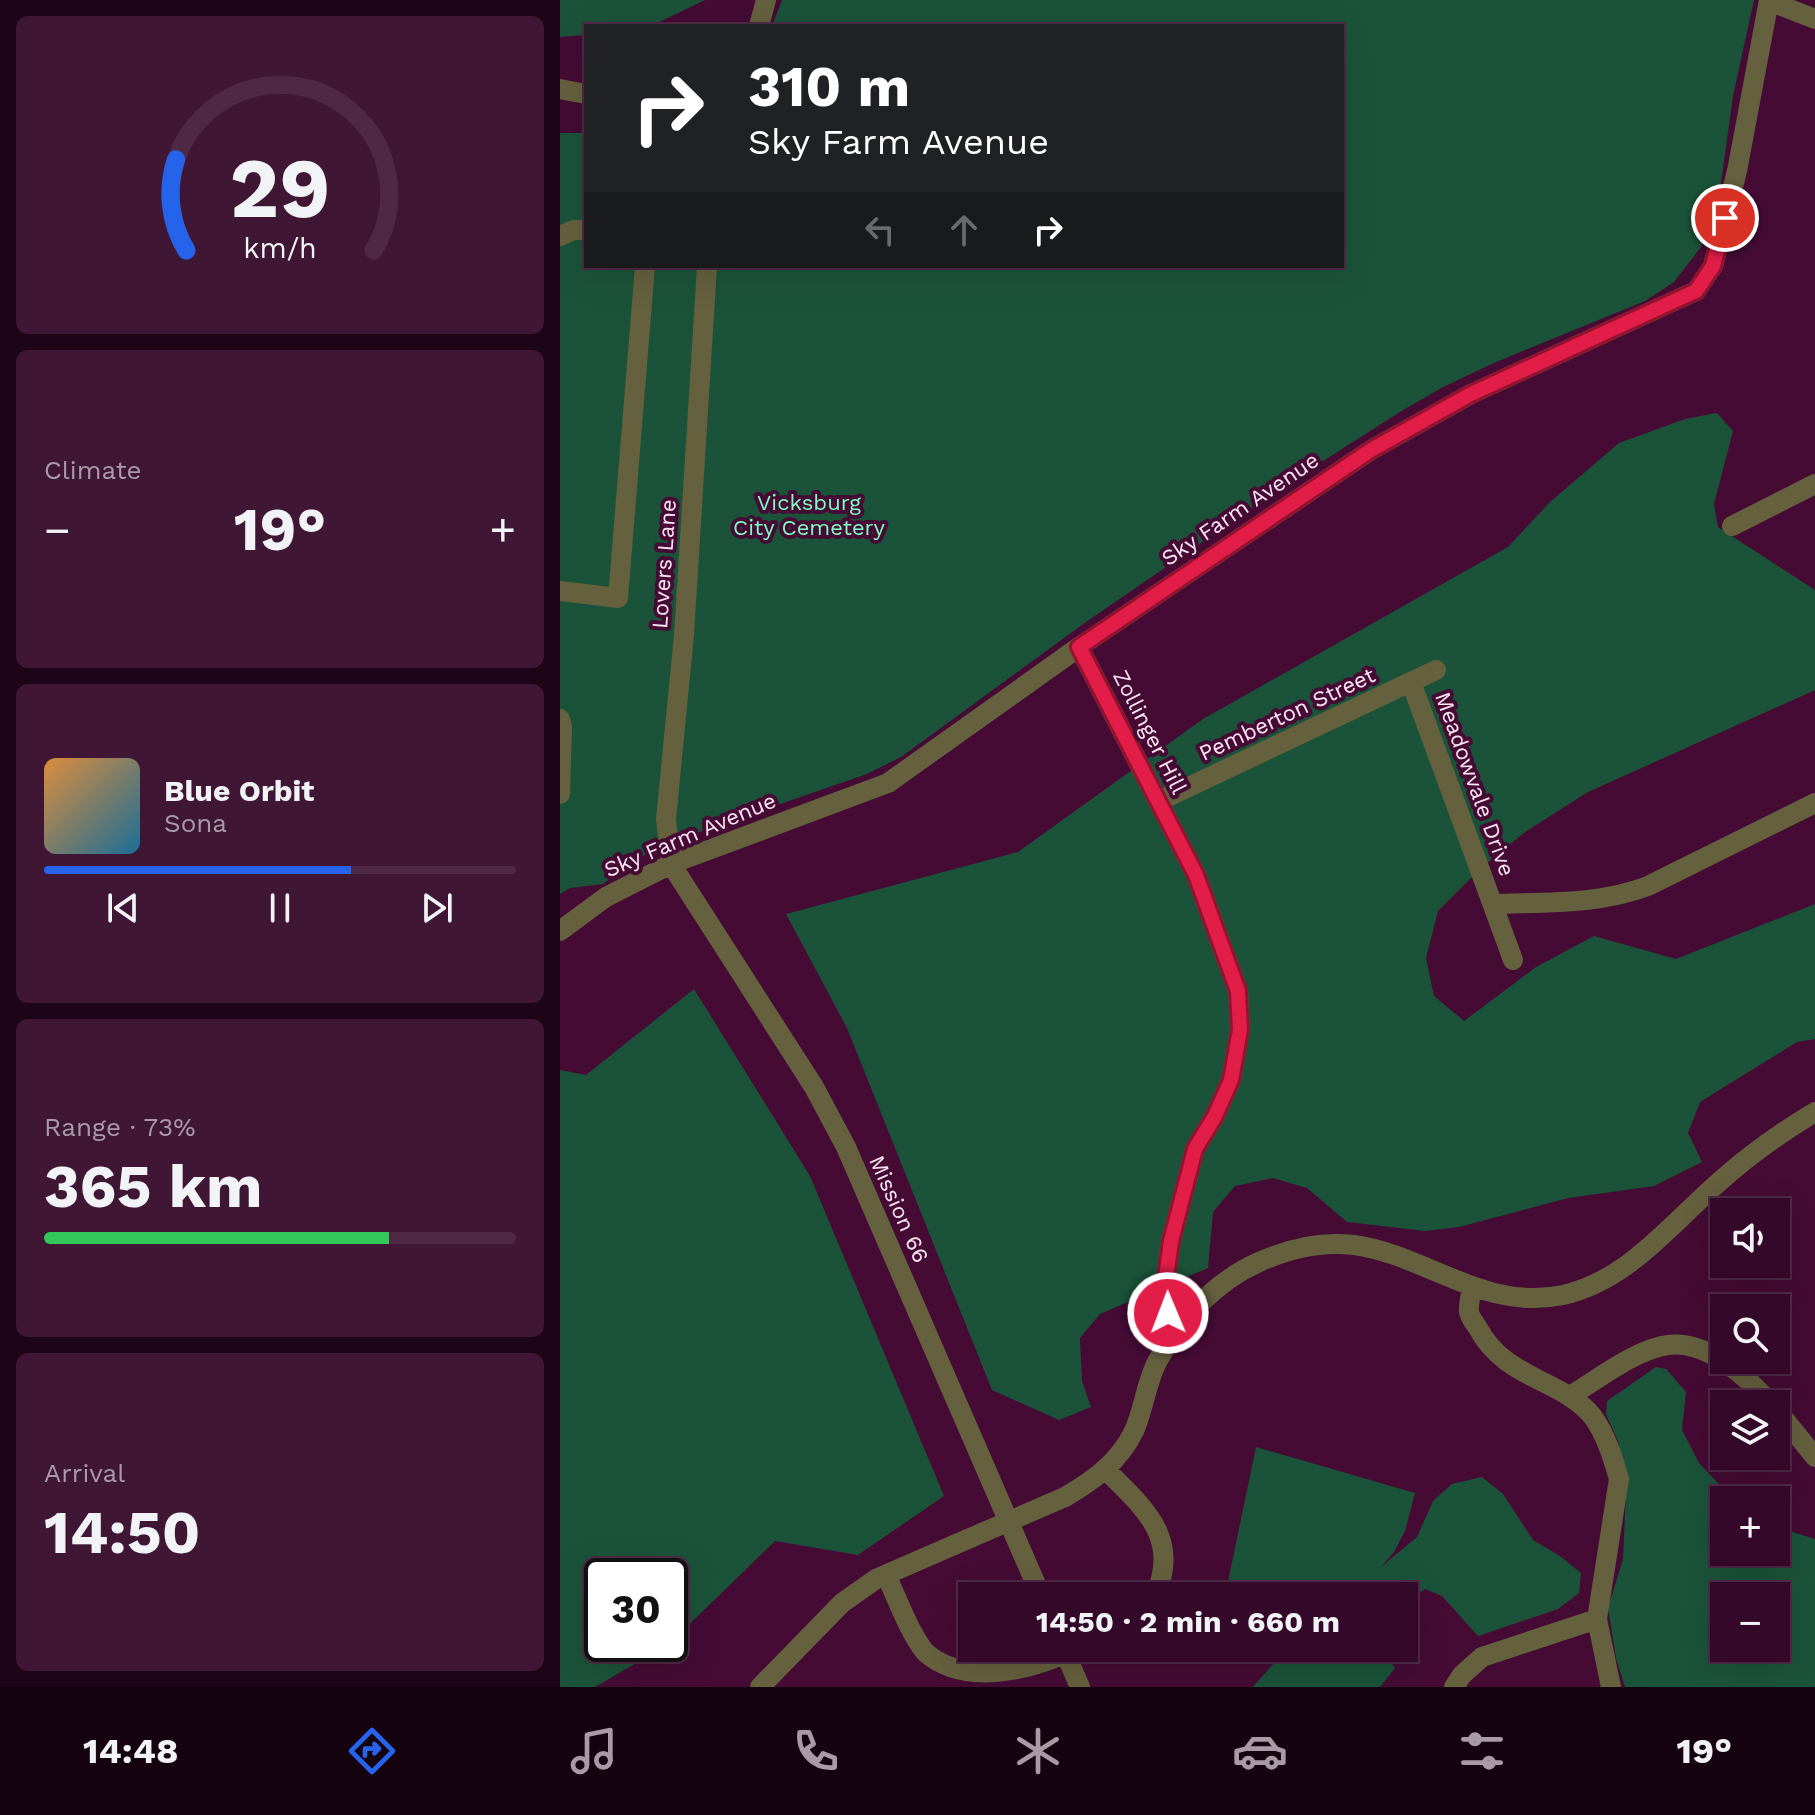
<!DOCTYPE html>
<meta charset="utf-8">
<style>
:root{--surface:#340828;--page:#3f1634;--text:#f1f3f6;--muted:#a99aa8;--line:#4e2945;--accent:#2563eb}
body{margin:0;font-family:"Work Sans",sans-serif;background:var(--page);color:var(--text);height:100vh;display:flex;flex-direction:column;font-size:30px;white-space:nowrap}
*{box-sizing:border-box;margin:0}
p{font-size:26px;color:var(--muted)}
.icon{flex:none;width:44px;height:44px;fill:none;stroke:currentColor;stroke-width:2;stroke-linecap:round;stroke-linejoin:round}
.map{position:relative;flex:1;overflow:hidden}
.panel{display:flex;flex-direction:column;gap:16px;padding:16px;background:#1d0416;width:560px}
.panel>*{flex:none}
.banner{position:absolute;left:24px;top:24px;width:760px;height:244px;border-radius:0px;box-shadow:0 8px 32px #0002,0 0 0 2px var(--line);background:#202124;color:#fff;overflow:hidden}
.fabs{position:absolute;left:1150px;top:1198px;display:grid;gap:16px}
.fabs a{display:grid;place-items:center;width:80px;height:80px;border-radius:0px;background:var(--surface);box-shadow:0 8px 32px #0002,0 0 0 2px var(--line);font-size:40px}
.speed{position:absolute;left:24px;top:1558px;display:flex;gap:16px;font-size:40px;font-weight:700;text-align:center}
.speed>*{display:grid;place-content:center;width:104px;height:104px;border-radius:50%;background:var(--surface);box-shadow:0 8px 32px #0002,0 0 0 2px var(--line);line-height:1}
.speed .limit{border:4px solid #111;border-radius:12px;background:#fff;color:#111}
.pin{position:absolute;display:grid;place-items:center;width:68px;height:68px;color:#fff;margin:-34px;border:4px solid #fff;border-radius:50%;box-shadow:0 2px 8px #0007}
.me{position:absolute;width:88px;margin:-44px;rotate:359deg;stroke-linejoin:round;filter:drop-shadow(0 0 6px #0008)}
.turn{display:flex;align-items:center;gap:28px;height:168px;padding:0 32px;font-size:36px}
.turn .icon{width:104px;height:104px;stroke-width:2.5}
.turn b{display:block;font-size:56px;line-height:68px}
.lanes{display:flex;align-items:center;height:76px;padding:0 32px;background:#0003;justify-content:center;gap:40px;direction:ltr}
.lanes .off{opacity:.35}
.big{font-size:60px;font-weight:700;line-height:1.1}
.panel .card{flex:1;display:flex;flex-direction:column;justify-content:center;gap:12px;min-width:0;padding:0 28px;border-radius:12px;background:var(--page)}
.panel .dial{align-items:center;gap:0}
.dial svg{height:208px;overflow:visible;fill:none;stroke:var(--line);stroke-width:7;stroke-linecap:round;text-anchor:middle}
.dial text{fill:var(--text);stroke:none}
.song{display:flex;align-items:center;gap:24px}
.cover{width:96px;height:96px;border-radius:12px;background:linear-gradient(135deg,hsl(30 70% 55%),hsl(200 70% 35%))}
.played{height:8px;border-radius:4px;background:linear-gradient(90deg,var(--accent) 65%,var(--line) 65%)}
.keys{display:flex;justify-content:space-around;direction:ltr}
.heat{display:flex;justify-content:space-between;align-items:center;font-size:44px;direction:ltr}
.charge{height:12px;border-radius:6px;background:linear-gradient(90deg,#34c759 73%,var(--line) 0)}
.trip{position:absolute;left:398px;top:1582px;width:460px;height:80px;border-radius:0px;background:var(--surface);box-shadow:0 8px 32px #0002,0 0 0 2px var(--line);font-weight:700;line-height:80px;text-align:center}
.tabs{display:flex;height:128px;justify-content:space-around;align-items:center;background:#150310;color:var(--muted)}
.tabs .icon{width:56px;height:56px}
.tabs .selected{color:var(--accent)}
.tabs b{font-size:36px;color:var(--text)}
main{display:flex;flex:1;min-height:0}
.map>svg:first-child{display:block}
.green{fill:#1b533a;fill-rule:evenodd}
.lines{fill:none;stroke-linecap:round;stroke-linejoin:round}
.minor{stroke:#65603e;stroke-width:20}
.minor-bridge{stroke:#65603e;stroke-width:20}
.route-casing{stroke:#92132f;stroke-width:20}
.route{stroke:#e11d48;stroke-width:14}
.labels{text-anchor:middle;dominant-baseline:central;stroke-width:8;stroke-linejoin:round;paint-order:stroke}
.park-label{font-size:22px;fill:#7effc2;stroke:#450b35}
.street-label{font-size:22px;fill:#fee7f5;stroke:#450b35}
</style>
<main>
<section class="panel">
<div class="card dial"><svg viewBox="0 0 100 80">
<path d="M14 69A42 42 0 1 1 86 69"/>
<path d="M14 69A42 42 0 0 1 10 34" stroke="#2563eb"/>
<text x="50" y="56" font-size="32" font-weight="700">29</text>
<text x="50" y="72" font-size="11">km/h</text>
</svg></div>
<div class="card"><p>Climate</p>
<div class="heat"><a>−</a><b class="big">19°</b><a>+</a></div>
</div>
<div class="card">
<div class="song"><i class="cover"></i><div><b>Blue Orbit</b><p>Sona</p></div></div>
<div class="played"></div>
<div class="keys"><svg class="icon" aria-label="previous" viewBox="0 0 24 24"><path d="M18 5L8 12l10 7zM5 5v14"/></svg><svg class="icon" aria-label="pause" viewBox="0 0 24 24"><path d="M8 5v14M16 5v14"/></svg><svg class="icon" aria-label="next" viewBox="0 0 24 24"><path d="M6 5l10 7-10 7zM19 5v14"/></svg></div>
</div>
<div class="card"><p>Range · 73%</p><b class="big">365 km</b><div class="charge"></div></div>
<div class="card"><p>Arrival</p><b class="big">14:50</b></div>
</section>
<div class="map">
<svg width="1255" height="1687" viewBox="0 0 1255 1687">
<rect width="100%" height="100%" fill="#450b35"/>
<path class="green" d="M0,0H145L91,26H26V35L0,37Z
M222,0H1194L1173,96L1158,205L1141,247L1114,282L1085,301L936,362L885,386L843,410L727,484L526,622L341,757L307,774L128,836L76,859L43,884L10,888L0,894V133H26V266H782V26H212Z
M1157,413L1173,431L1154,504L1158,527L1255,590V690L1028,792L965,832L920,869L878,911L866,958L874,996L904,1021L976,967L1034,936L1116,959L1255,904V1039L1237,1042L1140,1102L1128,1133L1142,1162L1094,1186L1008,1198L899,1227L865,1231L787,1222L747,1188L713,1178L675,1186L653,1212L648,1268L540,1314L520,1338L522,1381L531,1407L499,1420L432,1390L287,1028L226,914L458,852L643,719L948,547L990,502L1059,443L1125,419Z
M134,989L250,1176L384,1496L298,1555L215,1541L110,1643V1576H42V1644H109L35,1687H0V1070L26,1075Z
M1096,1367L1106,1369L1126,1392L1122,1430L1139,1463L1174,1500H1164V1552H1216V1527L1255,1539V1687H1065L1056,1658L1048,1608L1063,1559L1066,1493L1058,1441L1046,1414L1047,1401ZM1164,1596H1216V1648H1164Z
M696,1447L855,1493L845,1531L834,1552L821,1567L857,1537L873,1501L892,1484L922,1477L943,1494L973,1540L1000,1556L1021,1573L1019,1593L998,1609L918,1636L882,1596L865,1589L844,1603V1596H787L793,1590L783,1596H665Z
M727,1648H821L835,1668L820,1687H693Z"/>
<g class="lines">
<path class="minor" d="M1209,1L1255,19
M199,26L206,0
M0,89L26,94
M0,236L14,230H26
M147,266L124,635L106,819L111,864L254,1087L286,1147L481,1596
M1172,526L1255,484
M0,591L58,598L85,266
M519,647L636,875L678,991L680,1030L671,1080L655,1116L635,1149L611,1241L605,1285L610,1341
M851,682L953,960
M0,719L2,727L0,794
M599,801L876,670
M934,904C986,902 1038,905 1088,886L1255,803
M0,931L46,897L111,864L328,783L519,647L811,450L911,394L1136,291L1153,266L1177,171L1209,0
M912,1288C911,1294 908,1305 909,1312C910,1317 915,1324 918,1328C945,1380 1003,1379 1033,1417C1046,1435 1053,1458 1059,1479L1037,1619L1051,1687
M1010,1396C1037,1380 1076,1349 1108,1345C1147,1340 1187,1377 1211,1404
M1216,1409L1255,1457
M546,1470C584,1508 621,1538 595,1596
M505,1497C534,1480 559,1462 574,1431C584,1409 586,1383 597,1362C619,1320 656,1281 699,1262C728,1249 762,1241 794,1245C867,1255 924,1312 1003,1295C1067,1281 1110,1225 1158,1183C1188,1156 1220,1133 1255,1112
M326,1575C338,1600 348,1630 365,1652C404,1687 471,1671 517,1648
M503,1648L520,1687
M200,1687L282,1603L316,1579L394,1545
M894,1687L902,1675L922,1657L1037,1619"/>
<path class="minor-bridge" d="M394,1545L505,1497"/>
</g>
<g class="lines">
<g class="route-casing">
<path id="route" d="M608,1313L605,1285L611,1241L635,1149L655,1116L671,1080L680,1030L678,991L636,875L519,647L811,450L911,394L1136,291L1153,266L1165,218"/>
</g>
<use href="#route" class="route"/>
</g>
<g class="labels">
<g class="park-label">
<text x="249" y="502">Vicksburg<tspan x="249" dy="25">City Cemetery</tspan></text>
</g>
<g class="street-label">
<text transform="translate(680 509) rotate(-34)">Sky Farm Avenue</text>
<text transform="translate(104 564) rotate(-86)">Lovers Lane</text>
<text transform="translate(727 714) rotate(-25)">Pemberton Street</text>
<text transform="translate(590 732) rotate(63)">Zollinger Hill</text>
<text transform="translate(915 784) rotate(70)">Meadowvale Drive</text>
<text transform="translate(130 835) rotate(-23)">Sky Farm Avenue</text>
<text transform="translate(339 1209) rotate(66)">Mission 66</text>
</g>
</g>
</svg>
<div class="fabs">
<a><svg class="icon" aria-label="sound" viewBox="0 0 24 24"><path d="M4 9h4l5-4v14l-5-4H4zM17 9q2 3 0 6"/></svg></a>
<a><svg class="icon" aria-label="search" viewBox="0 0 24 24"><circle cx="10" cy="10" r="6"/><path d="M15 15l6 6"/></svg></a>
<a><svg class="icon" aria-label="layers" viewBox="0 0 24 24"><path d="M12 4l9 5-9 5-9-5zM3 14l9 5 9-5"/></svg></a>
<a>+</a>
<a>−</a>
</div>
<div class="speed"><div class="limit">30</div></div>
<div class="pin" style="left:1165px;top:218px;background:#d93025"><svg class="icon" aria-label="arrive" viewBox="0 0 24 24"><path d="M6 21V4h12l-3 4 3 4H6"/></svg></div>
<svg class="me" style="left:608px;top:1313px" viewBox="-20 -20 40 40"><circle r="17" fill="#e11d48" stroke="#fff" stroke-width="3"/><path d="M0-11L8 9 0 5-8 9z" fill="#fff"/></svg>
<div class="trip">14:50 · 2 min · 660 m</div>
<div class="banner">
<div class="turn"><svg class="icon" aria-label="right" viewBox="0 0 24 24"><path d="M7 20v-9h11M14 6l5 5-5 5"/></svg><div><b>310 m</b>Sky Farm Avenue</div></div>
<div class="lanes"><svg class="icon off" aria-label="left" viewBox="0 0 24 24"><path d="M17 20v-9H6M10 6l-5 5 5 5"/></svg><svg class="icon off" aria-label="ahead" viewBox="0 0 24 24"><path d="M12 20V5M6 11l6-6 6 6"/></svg><svg class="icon" aria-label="right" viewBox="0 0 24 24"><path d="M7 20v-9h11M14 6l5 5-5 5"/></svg></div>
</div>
</div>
</main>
<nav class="tabs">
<b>14:48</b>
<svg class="icon selected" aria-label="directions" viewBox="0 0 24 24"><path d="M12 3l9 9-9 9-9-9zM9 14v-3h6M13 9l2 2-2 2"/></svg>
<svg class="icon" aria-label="music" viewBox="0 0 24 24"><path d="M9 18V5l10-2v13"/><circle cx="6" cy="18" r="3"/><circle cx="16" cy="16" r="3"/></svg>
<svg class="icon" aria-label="phone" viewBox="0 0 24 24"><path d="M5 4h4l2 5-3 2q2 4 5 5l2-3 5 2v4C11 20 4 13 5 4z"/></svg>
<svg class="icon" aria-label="climate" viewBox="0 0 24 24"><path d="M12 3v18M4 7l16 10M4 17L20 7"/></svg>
<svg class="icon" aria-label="car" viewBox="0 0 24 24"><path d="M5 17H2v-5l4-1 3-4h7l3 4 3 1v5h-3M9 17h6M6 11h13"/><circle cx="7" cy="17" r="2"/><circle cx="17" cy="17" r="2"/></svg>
<svg class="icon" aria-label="filters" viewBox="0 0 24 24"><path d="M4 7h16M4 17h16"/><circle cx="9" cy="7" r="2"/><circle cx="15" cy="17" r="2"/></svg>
<b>19°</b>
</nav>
